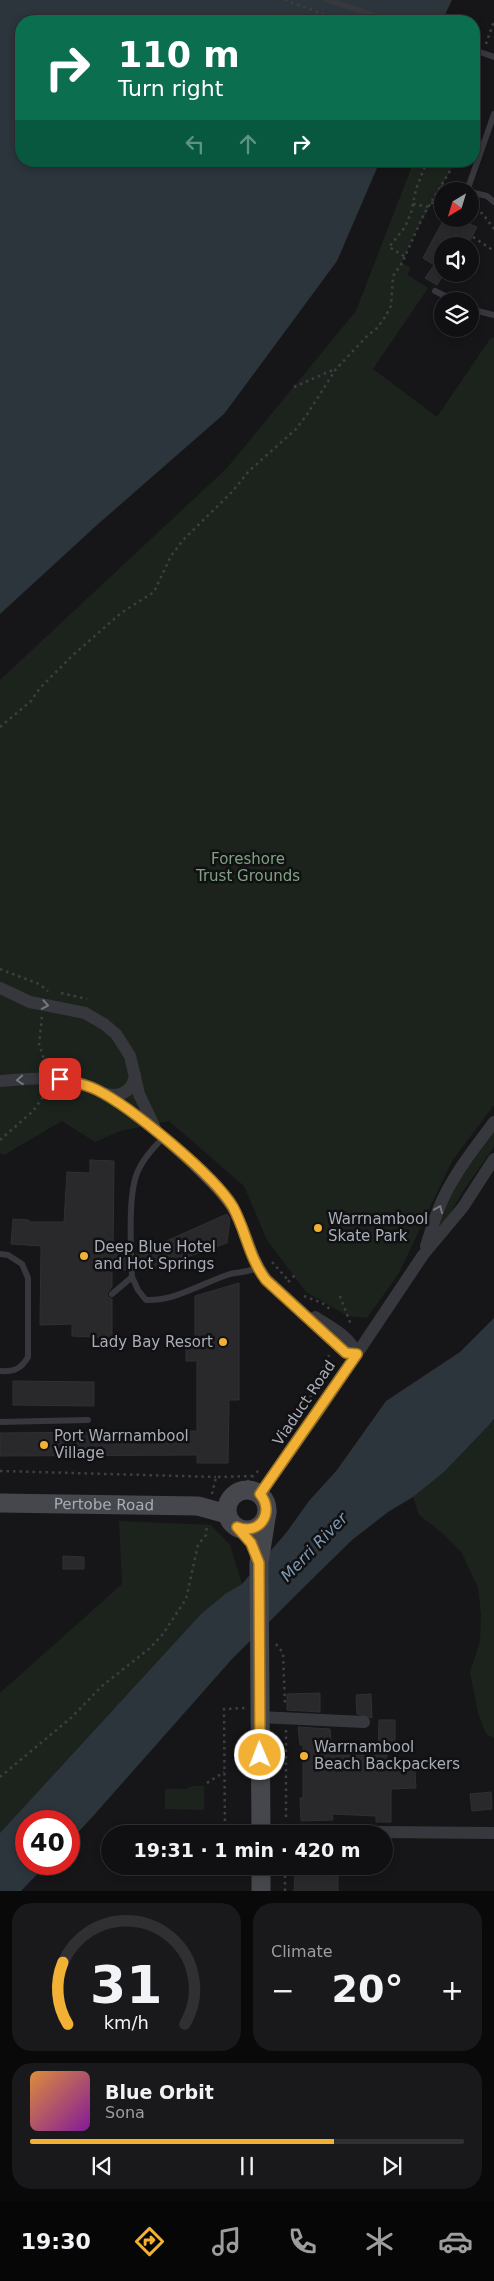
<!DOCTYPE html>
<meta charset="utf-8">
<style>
:root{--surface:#101012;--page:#19191b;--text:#f1f3f6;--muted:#9c9d9f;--line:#303032;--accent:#f2b134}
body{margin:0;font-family:"DejaVu Sans",sans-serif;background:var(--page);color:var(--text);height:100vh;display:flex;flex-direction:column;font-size:19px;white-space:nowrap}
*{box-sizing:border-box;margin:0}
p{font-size:16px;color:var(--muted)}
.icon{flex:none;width:28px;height:28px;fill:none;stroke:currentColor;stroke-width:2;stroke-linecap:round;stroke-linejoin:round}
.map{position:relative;height:1891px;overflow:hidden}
.drawer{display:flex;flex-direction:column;gap:12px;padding:12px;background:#09090a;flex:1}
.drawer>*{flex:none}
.top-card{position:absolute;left:15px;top:15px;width:465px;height:152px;border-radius:20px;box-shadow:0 2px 8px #0003,0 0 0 1px var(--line);background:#0b6e4f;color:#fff;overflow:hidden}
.needle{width:32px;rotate:218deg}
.tools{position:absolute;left:434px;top:182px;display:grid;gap:10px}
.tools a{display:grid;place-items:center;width:45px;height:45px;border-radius:50%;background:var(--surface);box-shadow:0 2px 8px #0003,0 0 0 1px var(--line);font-size:25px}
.speed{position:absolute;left:15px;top:1810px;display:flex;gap:10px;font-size:25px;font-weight:700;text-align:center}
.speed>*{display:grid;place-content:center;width:65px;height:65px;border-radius:50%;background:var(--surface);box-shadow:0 2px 8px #0003,0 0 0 1px var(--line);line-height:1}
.speed .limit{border:8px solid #d22;background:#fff;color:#111}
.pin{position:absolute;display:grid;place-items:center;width:42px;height:42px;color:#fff;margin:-21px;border-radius:10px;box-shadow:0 2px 8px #0006}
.me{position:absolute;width:55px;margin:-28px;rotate:359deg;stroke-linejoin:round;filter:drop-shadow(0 0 4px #0008)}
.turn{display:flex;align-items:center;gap:18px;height:105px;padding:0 20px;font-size:22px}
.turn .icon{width:65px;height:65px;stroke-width:2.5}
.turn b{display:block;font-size:35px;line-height:42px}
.lanes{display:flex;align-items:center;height:48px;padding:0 20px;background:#0003;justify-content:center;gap:25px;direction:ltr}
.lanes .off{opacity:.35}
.big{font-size:38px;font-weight:700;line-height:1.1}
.drawer .tile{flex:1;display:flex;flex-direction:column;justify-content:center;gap:8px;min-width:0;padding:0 18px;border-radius:20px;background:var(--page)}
.drawer .dial{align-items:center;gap:0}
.dial svg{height:130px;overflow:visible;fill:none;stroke:var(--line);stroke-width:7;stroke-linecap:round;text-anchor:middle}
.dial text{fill:var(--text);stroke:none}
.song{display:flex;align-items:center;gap:15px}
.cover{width:60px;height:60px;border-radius:8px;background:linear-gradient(135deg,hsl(30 70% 55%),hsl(290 70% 35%))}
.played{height:5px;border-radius:2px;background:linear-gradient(90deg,var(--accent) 70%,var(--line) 70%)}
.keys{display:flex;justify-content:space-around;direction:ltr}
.heat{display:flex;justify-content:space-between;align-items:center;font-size:28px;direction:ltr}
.drawer .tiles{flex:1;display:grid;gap:12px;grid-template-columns:1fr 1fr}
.tile:last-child{grid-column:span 2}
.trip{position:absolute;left:101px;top:1825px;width:292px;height:50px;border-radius:25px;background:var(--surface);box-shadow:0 2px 8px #0003,0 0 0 1px var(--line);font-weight:700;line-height:50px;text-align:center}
.dock{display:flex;height:80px;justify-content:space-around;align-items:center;background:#060607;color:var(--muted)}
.dock .icon{width:35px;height:35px}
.dock .selected{color:var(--accent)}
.dock b{font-size:22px;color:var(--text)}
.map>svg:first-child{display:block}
.green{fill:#1c231d}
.water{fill:#2c353c}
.building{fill:#29292c;stroke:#303034}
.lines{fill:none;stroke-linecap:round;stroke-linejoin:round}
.path{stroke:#3d3f44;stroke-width:2.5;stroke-dasharray:2.5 4;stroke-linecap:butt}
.lane{stroke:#37383d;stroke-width:6}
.street{stroke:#37383d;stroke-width:12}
.secondary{stroke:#45474d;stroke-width:19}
.oneway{stroke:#757881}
.route-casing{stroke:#9d7322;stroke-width:12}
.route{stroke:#f2b134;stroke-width:9}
.poi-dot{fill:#f2b134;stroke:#111113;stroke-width:2}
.labels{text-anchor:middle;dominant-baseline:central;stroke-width:5;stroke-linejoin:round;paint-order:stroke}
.park-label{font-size:15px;fill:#7fa381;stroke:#111113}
.poi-label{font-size:15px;fill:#a8adb8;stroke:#111113;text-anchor:start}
.street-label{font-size:15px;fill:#a8adb8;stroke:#111113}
.water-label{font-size:16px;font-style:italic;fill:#7f9bb3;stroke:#111113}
</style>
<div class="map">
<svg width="494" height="1891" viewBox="0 0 494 1891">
<rect width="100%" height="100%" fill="#161618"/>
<path class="green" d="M414,161H456L414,235L402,263L410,267L408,275L428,288L373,369L437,417L490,339L494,337V1105L452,1161L399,1273L367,1318L348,1316L306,1292L267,1240L244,1186L169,1121L120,1131L95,1142L62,1121L4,1155L0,1153V680L227,468L356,311Z
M494,1132V1147L465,1188L437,1235L441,1211L458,1182Z
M494,1419V1738L486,1734L478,1713L470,1672L480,1642L481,1614L478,1588L462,1553L441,1532L419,1515L413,1497L444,1472Z
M119,1521L211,1525L230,1545L242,1584L225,1594L201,1614L0,1833V1693L122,1584Z
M191,1786H204V1810L165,1809V1789H186Z"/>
<path class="water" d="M0,0H452L442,21H21V161H380L337,261L224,414L97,525L0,614Z
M494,1318V1419L489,1425L444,1472L413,1497L388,1512L352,1540L303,1588L232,1659L95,1814L69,1842V1821H26V1864H47L21,1891H0V1833L201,1614L225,1594L242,1584L286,1533L309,1501L337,1470L386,1401L460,1352Z"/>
<path class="building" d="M444,219H457L477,227L467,246H442V277L437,285L425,278L434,265L423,258Z
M90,1160L114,1161L113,1253H126L127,1270H112V1287L107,1293L108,1297L112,1299V1338L72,1336V1324L40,1325L41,1246L11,1244L13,1219L29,1220V1222H64L67,1172L90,1173Z
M227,1214L230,1219L227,1243L150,1270H137L136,1254H152L153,1247Z
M239,1283V1400H229L228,1463H197V1455L0,1456V1433L197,1431V1361H186V1344H195V1296Z
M13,1381L94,1382V1406L13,1405Z
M63,1556L84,1557V1569H63Z
M320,1693V1712L287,1710V1694Z
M371,1694L372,1718L357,1714L356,1695Z
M379,1720H395V1747H378Z
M298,1727L330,1729L332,1755H387V1771L415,1770L416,1788L391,1789V1822H376V1816L332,1814L333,1820L301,1821L300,1798H303V1745H300Z
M491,1792L492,1809L472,1811L470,1794Z
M295,1875L338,1876V1891H294Z"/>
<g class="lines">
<path class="path" d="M285,0L342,21
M486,44L494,21
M474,75L479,60
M441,186L448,191
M476,202L477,214
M431,203H442
M413,204L429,207
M470,218L473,219L477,214L482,213L494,229
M473,237L494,251
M404,256L389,247L405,227L411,213L416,189L427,161
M294,387L335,369
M0,727L31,701L40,688L73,655L121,613L154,592L171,556L183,540L231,493L249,471L296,429L306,416L336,369L368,335L377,328L385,317L391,306L393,276L402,263L424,214L456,161
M0,969L39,984L48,991
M61,993L87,999
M42,1017L39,1044L46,1066
M0,1140L33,1111L48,1090
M272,1262L288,1280
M288,1282L295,1275
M304,1296L322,1303L330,1309
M340,1296L351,1325
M310,1398L329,1355
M0,1471L216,1477
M238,1491L260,1469
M212,1494L216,1477L252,1476
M276,1644L283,1653L285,1705
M286,1730V1820
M0,1777L72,1717L102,1686L150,1648L163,1634L186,1599L198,1545L206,1535L207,1524
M207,1783L224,1772
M225,1834L224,1709L245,1708
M285,1891V1866"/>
<path class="lane" d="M327,0L392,21
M474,50L494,57
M467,191L494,114
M470,192L487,196L494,202
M435,291L455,301
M470,309L494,315
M163,1138C152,1149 141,1161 136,1176C128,1200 131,1251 132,1277L138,1290L146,1300C176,1301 202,1283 230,1274C239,1272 248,1272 257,1268
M0,1254L8,1255L22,1264L28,1278V1357C21,1369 14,1372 0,1371
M112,1294L132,1277
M0,1422L88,1420"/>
<path class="street" d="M0,988L30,1002L85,1013L104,1024L116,1034L130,1056L139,1094L156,1130
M0,1081C27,1079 56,1075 83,1084C120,1095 209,1173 231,1205C247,1229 249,1258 267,1280L346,1353L357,1354
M104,1093C119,1099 133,1091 135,1075
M426,1246C430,1233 434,1221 439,1208C451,1177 474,1149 494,1122
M315,1317C332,1328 349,1336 357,1354
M260,1494L324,1403L423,1255L463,1207L494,1159
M259,1717L364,1722
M261,1831L494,1833"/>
<g class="secondary">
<circle cx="247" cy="1510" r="20"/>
<path id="s1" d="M0,1503L198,1506L227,1514"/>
<path d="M261,1834L259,1563L267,1512"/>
<path d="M261,1891V1866"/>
</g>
</g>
<defs><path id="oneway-chevron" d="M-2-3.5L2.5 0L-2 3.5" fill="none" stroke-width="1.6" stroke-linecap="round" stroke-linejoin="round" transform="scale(1.25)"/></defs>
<g class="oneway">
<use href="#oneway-chevron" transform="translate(45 1005) rotate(11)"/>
<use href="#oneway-chevron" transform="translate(20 1080) rotate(176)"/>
<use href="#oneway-chevron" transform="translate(439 1209) rotate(-68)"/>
</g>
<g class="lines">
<g class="route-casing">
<path id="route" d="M60,1079C73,1082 85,1084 97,1090C131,1107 214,1175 233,1207C246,1231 249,1258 266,1280L346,1353L357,1354L260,1494C275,1512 260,1536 237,1527L251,1543L259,1563L260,1755"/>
</g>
<use href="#route" class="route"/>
</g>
<g class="poi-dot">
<circle cx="318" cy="1228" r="5"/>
<circle cx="84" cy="1256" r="5"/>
<circle cx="223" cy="1342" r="5"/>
<circle cx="44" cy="1445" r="5"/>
<circle cx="304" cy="1756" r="5"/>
</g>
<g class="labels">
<g class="park-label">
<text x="248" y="859">Foreshore<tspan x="248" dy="17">Trust Grounds</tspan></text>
</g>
<g class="poi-label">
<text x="328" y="1219">Warrnambool<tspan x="328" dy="17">Skate Park</tspan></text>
<text x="94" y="1247">Deep Blue Hotel<tspan x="94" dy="17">and Hot Springs</tspan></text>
<text x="213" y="1342" text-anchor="end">Lady Bay Resort</text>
<text x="54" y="1436">Port Warrnambool<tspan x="54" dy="17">Village</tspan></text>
<text x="314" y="1747">Warrnambool<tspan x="314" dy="17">Beach Backpackers</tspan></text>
</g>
<g class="street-label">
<text transform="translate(304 1403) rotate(-56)">Viaduct Road</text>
<text stroke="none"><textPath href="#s1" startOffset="104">Pertobe Road</textPath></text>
</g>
<g class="water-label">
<text transform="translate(314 1547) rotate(-46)">Merri River</text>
</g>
</g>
</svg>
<div class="tools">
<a><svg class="needle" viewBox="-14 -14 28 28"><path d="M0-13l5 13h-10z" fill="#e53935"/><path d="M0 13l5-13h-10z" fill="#9c9d9f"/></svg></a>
<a><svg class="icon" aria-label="sound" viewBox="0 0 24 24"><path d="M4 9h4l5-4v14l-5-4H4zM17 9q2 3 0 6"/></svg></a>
<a><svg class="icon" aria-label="layers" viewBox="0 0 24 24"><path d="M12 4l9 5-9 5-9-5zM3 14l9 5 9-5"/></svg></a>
</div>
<div class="speed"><div class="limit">40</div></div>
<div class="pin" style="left:60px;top:1079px;background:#d93025"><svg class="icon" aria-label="arrive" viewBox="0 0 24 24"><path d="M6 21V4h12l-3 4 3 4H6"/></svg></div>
<svg class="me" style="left:260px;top:1755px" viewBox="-20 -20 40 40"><circle r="17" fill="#f2b134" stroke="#fff" stroke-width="3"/><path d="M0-11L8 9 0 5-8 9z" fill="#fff"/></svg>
<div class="trip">19:31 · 1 min · 420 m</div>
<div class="top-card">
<div class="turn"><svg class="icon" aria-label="right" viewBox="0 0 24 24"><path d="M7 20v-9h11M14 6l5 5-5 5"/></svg><div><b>110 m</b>Turn right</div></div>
<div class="lanes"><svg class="icon off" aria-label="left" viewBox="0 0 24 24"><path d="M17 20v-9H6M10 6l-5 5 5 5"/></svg><svg class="icon off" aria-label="ahead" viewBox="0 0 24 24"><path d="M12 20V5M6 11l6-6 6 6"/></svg><svg class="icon" aria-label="right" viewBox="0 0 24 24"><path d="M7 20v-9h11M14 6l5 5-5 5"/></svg></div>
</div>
</div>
<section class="drawer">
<div class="tiles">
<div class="tile dial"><svg viewBox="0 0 100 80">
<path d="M14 69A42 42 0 1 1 86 69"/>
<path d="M14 69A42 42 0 0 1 11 31" stroke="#f2b134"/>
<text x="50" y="56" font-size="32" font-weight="700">31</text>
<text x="50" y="72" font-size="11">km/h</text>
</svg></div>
<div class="tile"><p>Climate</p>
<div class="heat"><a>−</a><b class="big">20°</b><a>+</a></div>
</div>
<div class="tile">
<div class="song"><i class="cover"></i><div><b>Blue Orbit</b><p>Sona</p></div></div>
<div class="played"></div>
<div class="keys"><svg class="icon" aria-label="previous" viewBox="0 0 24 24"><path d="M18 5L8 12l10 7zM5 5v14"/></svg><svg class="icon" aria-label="pause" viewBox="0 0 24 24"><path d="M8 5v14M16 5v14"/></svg><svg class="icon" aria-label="next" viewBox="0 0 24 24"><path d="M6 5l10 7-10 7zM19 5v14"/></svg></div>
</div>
</div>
</section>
<nav class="dock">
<b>19:30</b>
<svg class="icon selected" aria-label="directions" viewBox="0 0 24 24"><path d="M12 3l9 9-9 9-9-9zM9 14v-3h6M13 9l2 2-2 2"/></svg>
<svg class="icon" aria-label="music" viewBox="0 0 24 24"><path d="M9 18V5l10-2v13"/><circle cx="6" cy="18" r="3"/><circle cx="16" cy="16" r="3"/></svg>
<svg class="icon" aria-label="phone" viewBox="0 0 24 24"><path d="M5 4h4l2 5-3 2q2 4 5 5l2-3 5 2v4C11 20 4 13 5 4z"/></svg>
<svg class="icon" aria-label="climate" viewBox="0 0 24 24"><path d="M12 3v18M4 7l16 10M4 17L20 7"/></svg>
<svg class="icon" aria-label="car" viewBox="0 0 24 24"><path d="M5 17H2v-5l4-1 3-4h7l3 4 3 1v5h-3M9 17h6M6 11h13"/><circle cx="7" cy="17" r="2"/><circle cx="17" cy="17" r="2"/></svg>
</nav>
